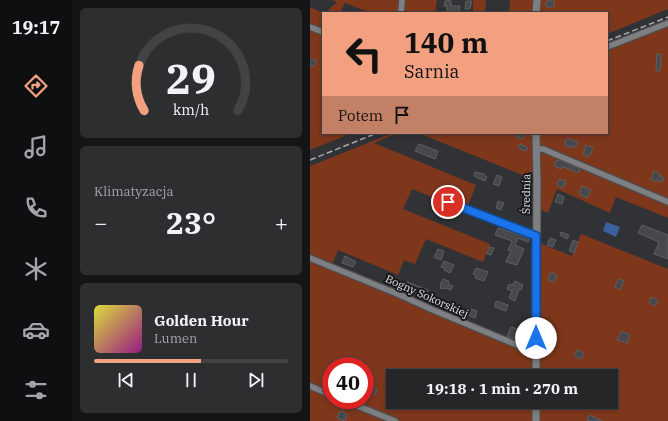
<!DOCTYPE html>
<html lang="pl">
<meta charset="utf-8">
<style>
:root{--surface:#242628;--page:#2c2e30;--text:#f1f3f6;--muted:#a3a5a8;--line:#414345;--accent:#f3a081}
body{margin:0;font-family:"IBM Plex Serif",serif;background:var(--page);color:var(--text);height:100vh;display:flex;flex-direction:column;font-size:15px;white-space:nowrap}
*{box-sizing:border-box;margin:0}
p{font-size:13px;color:var(--muted)}
.icon{flex:none;width:22px;height:22px;fill:none;stroke:currentColor;stroke-width:2;stroke-linecap:round;stroke-linejoin:round}
.map{position:relative;flex:1;overflow:hidden}
.panel{display:flex;flex-direction:column;gap:8px;padding:8px;background:#141516;width:238px}
.panel>*{flex:none}
.top-card{position:absolute;left:12px;top:12px;width:286px;height:122px;border-radius:0px;box-shadow:0 2px 6px #0003,0 0 0 1px var(--line);background:#f3a081;color:#111;overflow:hidden}
.speed{position:absolute;left:12px;top:357px;display:flex;gap:8px;font-size:20px;font-weight:700;text-align:center}
.speed>*{display:grid;place-content:center;width:52px;height:52px;border-radius:50%;background:var(--surface);box-shadow:0 2px 6px #0003,0 0 0 1px var(--line);line-height:1}
.speed .limit{border:6px solid #d22;background:#fff;color:#111}
.pin{position:absolute;display:grid;place-items:center;width:34px;height:34px;color:#fff;margin:-17px;border:2px solid #fff;border-radius:50%;box-shadow:0 1px 4px #0007}
.me{position:absolute;width:44px;margin:-22px;rotate:0deg;stroke-linejoin:round;filter:drop-shadow(0 0 3px #0008)}
.turn{display:flex;align-items:center;gap:14px;height:84px;padding:0 16px;font-size:18px}
.turn .icon{width:52px;height:52px;stroke-width:2.5}
.turn b{display:block;font-size:28px;line-height:34px}
.then{display:flex;align-items:center;height:38px;padding:0 16px;background:#0003;gap:8px;font-size:15px}
.big{font-size:30px;font-weight:700;line-height:1.1}
.panel .card{flex:1;display:flex;flex-direction:column;justify-content:center;gap:6px;min-width:0;padding:0 14px;border-radius:6px;background:var(--page)}
.panel .dial{align-items:center;gap:0}
.dial svg{height:104px;overflow:visible;fill:none;stroke:var(--line);stroke-width:7;stroke-linecap:round;text-anchor:middle}
.dial text{fill:var(--text);stroke:none}
.song{display:flex;align-items:center;gap:12px}
.cover{width:48px;height:48px;border-radius:6px;background:linear-gradient(135deg,hsl(60 70% 55%),hsl(310 70% 35%))}
.played{height:4px;border-radius:2px;background:linear-gradient(90deg,var(--accent) 55%,var(--line) 55%)}
.keys{display:flex;justify-content:space-around;direction:ltr}
.heat{display:flex;justify-content:space-between;align-items:center;font-size:22px;direction:ltr}
.trip{position:absolute;left:76px;top:369px;width:232px;height:40px;border-radius:0px;background:var(--surface);box-shadow:0 2px 6px #0003,0 0 0 1px var(--line);font-weight:700;line-height:40px;text-align:center}
main{display:flex;flex:1;min-height:0}
.menu{display:flex;flex-direction:column;width:72px;justify-content:space-around;align-items:center;background:#0e0f10;color:var(--muted)}
.menu .icon{width:28px;height:28px}
.menu .active{color:var(--accent)}
.menu b{font-size:18px;color:var(--text)}
.map>svg:first-child{display:block}
.green{fill:#7e371b;fill-rule:evenodd}
.water{fill:#3c5f9e}
.building{fill:#46484c;stroke:#5d5e62}
.lines{fill:none;stroke-linecap:round;stroke-linejoin:round}
.minor-casing{stroke:#4c4e50;stroke-width:8}
.tertiary-casing{stroke:#4c4e50;stroke-width:9}
.minor{stroke:#7d7f82;stroke-width:5.5}
.tertiary{stroke:#7d7f82;stroke-width:7}
.rail{stroke:#aaabae;stroke-width:1.5;stroke-dasharray:6 3;stroke-linecap:butt}
.route-casing{stroke:#114b97;stroke-width:10}
.route{stroke:#1a73e8;stroke-width:7}
.labels{text-anchor:middle;dominant-baseline:central;stroke-width:4;stroke-linejoin:round;paint-order:stroke}
.street-label{font-size:11px;fill:#e1e2e4;stroke:#19191b}
</style>
<main>
<nav class="menu">
<b>19:17</b>
<svg class="icon active" aria-label="directions" viewBox="0 0 24 24"><path d="M12 3l9 9-9 9-9-9zM9 14v-3h6M13 9l2 2-2 2"/></svg>
<svg class="icon" aria-label="music" viewBox="0 0 24 24"><path d="M9 18V5l10-2v13"/><circle cx="6" cy="18" r="3"/><circle cx="16" cy="16" r="3"/></svg>
<svg class="icon" aria-label="phone" viewBox="0 0 24 24"><path d="M5 4h4l2 5-3 2q2 4 5 5l2-3 5 2v4C11 20 4 13 5 4z"/></svg>
<svg class="icon" aria-label="climate" viewBox="0 0 24 24"><path d="M12 3v18M4 7l16 10M4 17L20 7"/></svg>
<svg class="icon" aria-label="car" viewBox="0 0 24 24"><path d="M5 17H2v-5l4-1 3-4h7l3 4 3 1v5h-3M9 17h6M6 11h13"/><circle cx="7" cy="17" r="2"/><circle cx="17" cy="17" r="2"/></svg>
<svg class="icon" aria-label="filters" viewBox="0 0 24 24"><path d="M4 7h16M4 17h16"/><circle cx="9" cy="7" r="2"/><circle cx="15" cy="17" r="2"/></svg>
</nav>
<section class="panel">
<div class="card dial"><svg viewBox="0 0 100 80">
<path d="M14 69A42 42 0 1 1 86 69"/>
<path d="M14 69A42 42 0 0 1 10 34" stroke="#f3a081"/>
<text x="50" y="56" font-size="32" font-weight="700">29</text>
<text x="50" y="72" font-size="11">km/h</text>
</svg></div>
<div class="card"><p>Klimatyzacja</p>
<div class="heat"><a>−</a><b class="big">23°</b><a>+</a></div>
</div>
<div class="card">
<div class="song"><i class="cover"></i><div><b>Golden Hour</b><p>Lumen</p></div></div>
<div class="played"></div>
<div class="keys"><svg class="icon" aria-label="previous" viewBox="0 0 24 24"><path d="M18 5L8 12l10 7zM5 5v14"/></svg><svg class="icon" aria-label="pause" viewBox="0 0 24 24"><path d="M8 5v14M16 5v14"/></svg><svg class="icon" aria-label="next" viewBox="0 0 24 24"><path d="M6 5l10 7-10 7zM19 5v14"/></svg></div>
</div>
</section>
<div class="map">
<svg width="358" height="421" viewBox="0 0 358 421">
<rect width="100%" height="100%" fill="#303235"/>
<path class="green" d="M22,0H127L125,13H61L35,3L30,13H17L18,10L27,2Z
M163,0H176L175,13H163Z
M200,0H223L222,13H199Z
M230,0H358V9L297,34V13H229Z
M0,7L13,13V133H42L0,150Z
M358,26V218L306,197L300,213L247,189L238,213L230,209L231,166L222,163V179L108,133H297V51L307,46Z
M83,133H88L64,143L166,185L156,211L102,189L93,209L180,244L173,262L116,239L105,264L94,260L88,275L28,250L22,265L220,348L222,243H229L262,256L271,234L358,269V421H0V166ZM21,366H55V400H21ZM83,376H301V402H83Z"/>
<path class="water" d="M296,222L310,227L306,237L293,231Z"/>
<path class="building" d="M137,0L141,1V6H150L149,13L137,12V6H134L135,1Z
M238,0H244V7H236V2H238Z
M156,1H162L160,9H155Z
M347,54H351L350,71H346Z
M0,58L7,61L4,67L0,65Z
M206,133H215L213,139L204,136Z
M257,138L268,142L266,147L261,146V148L254,145Z
M109,144L128,151L125,159L105,151Z
M210,144L218,148L216,151L208,148Z
M276,145L283,148L279,157L273,154Z
M249,160L270,169L268,173L252,166L251,169L244,166L246,161Z
M344,171L350,174L349,176L354,178L352,182L347,180L346,182L341,179Z
M165,172L174,174V175L177,177L175,181L164,176Z
M187,175L192,177L189,186L183,184Z
M249,179L256,181L253,188L247,185Z
M272,186L281,190L277,198L269,194Z
M248,194L254,197L252,204L245,202Z
M188,201L194,203L191,210L186,208Z
M126,206L136,210L134,214L124,210Z
M332,225L358,235V259L344,254L349,242L328,233Z
M188,228L220,238L218,242L208,238L205,245L214,249L207,265L196,262L201,251L198,250L202,241L185,235Z
M251,232L259,235L257,239L250,235Z
M240,238L246,240L243,247L237,245Z
M263,240L268,242L264,253L259,251Z
M179,247L184,248L181,255L177,254Z
M128,249L134,251L131,260L124,257Z
M35,256L46,262L43,267L32,263Z
M134,261L144,265L140,273L134,270L135,268L131,267Z
M166,268L178,272L174,281L165,278L166,275L163,274Z
M241,272L247,275L244,282L238,280Z
M133,279L139,281L138,284L143,286L141,290L136,288L131,289L130,285Z
M308,279L314,281L310,290L305,287Z
M205,281L213,285L211,290L209,289L205,301L199,298L202,291L197,289L199,284L203,285Z
M97,282L118,290L115,296L94,289Z
M341,297L348,300L345,306L339,303Z
M187,301L198,305L196,311L185,307V303Z
M157,308L167,311L165,318L158,315V313L156,312Z
M201,327L208,329L204,339L197,336Z
M312,331L320,335L317,343L307,340Z
M267,350L274,353L271,359L264,356Z
M55,382L65,386L64,387L67,389L65,395L55,391Z
M30,411L37,414L35,421L27,418Z
M279,415L293,421H280L277,420Z"/>
<g class="lines">
<g class="minor-casing">
<path id="minor" d="M91,13L92,0
M0,27L13,32
M297,47L358,23
M227,149H233L358,202
M138,202L226,236
M0,258L90,295L123,310L219,350H226
M0,386L21,395
M33,400L85,421"/>
</g>
<g class="tertiary-casing">
<path id="tertiary" d="M226,13L227,0
M226,133L227,182L226,376
M226,421V402"/>
</g>
<use href="#minor" class="minor"/>
<use href="#tertiary" class="tertiary"/>
<path class="rail" d="M297,41L358,17
M0,160L67,133"/>
</g>
<g class="lines">
<g class="route-casing">
<path id="route" d="M138,202L226,236V338"/>
</g>
<use href="#route" class="route"/>
</g>
<g class="labels">
<g class="street-label">
<text transform="translate(216 194) rotate(-89)">Średnia</text>
<text transform="translate(117 296) rotate(24)">Bogny Sokorskiej</text>
</g>
</g>
</svg>
<div class="speed"><div class="limit">40</div></div>
<div class="pin" style="left:138px;top:202px;background:#d93025"><svg class="icon" aria-label="arrive" viewBox="0 0 24 24"><path d="M6 21V4h12l-3 4 3 4H6"/></svg></div>
<svg class="me" style="left:226px;top:338px" viewBox="-20 -20 40 40"><circle r="19" fill="#fff"/><path d="M0-13L10 11 0 6-10 11z" fill="#1a73e8"/></svg>
<div class="trip">19:18 · 1 min · 270 m</div>
<div class="top-card">
<div class="turn"><svg class="icon" aria-label="left" viewBox="0 0 24 24"><path d="M17 20v-9H6M10 6l-5 5 5 5"/></svg><div><b>140 m</b>Sarnia</div></div>
<div class="then">Potem<svg class="icon" aria-label="arrive" viewBox="0 0 24 24"><path d="M6 21V4h12l-3 4 3 4H6"/></svg></div>
</div>
</div>
</main>
